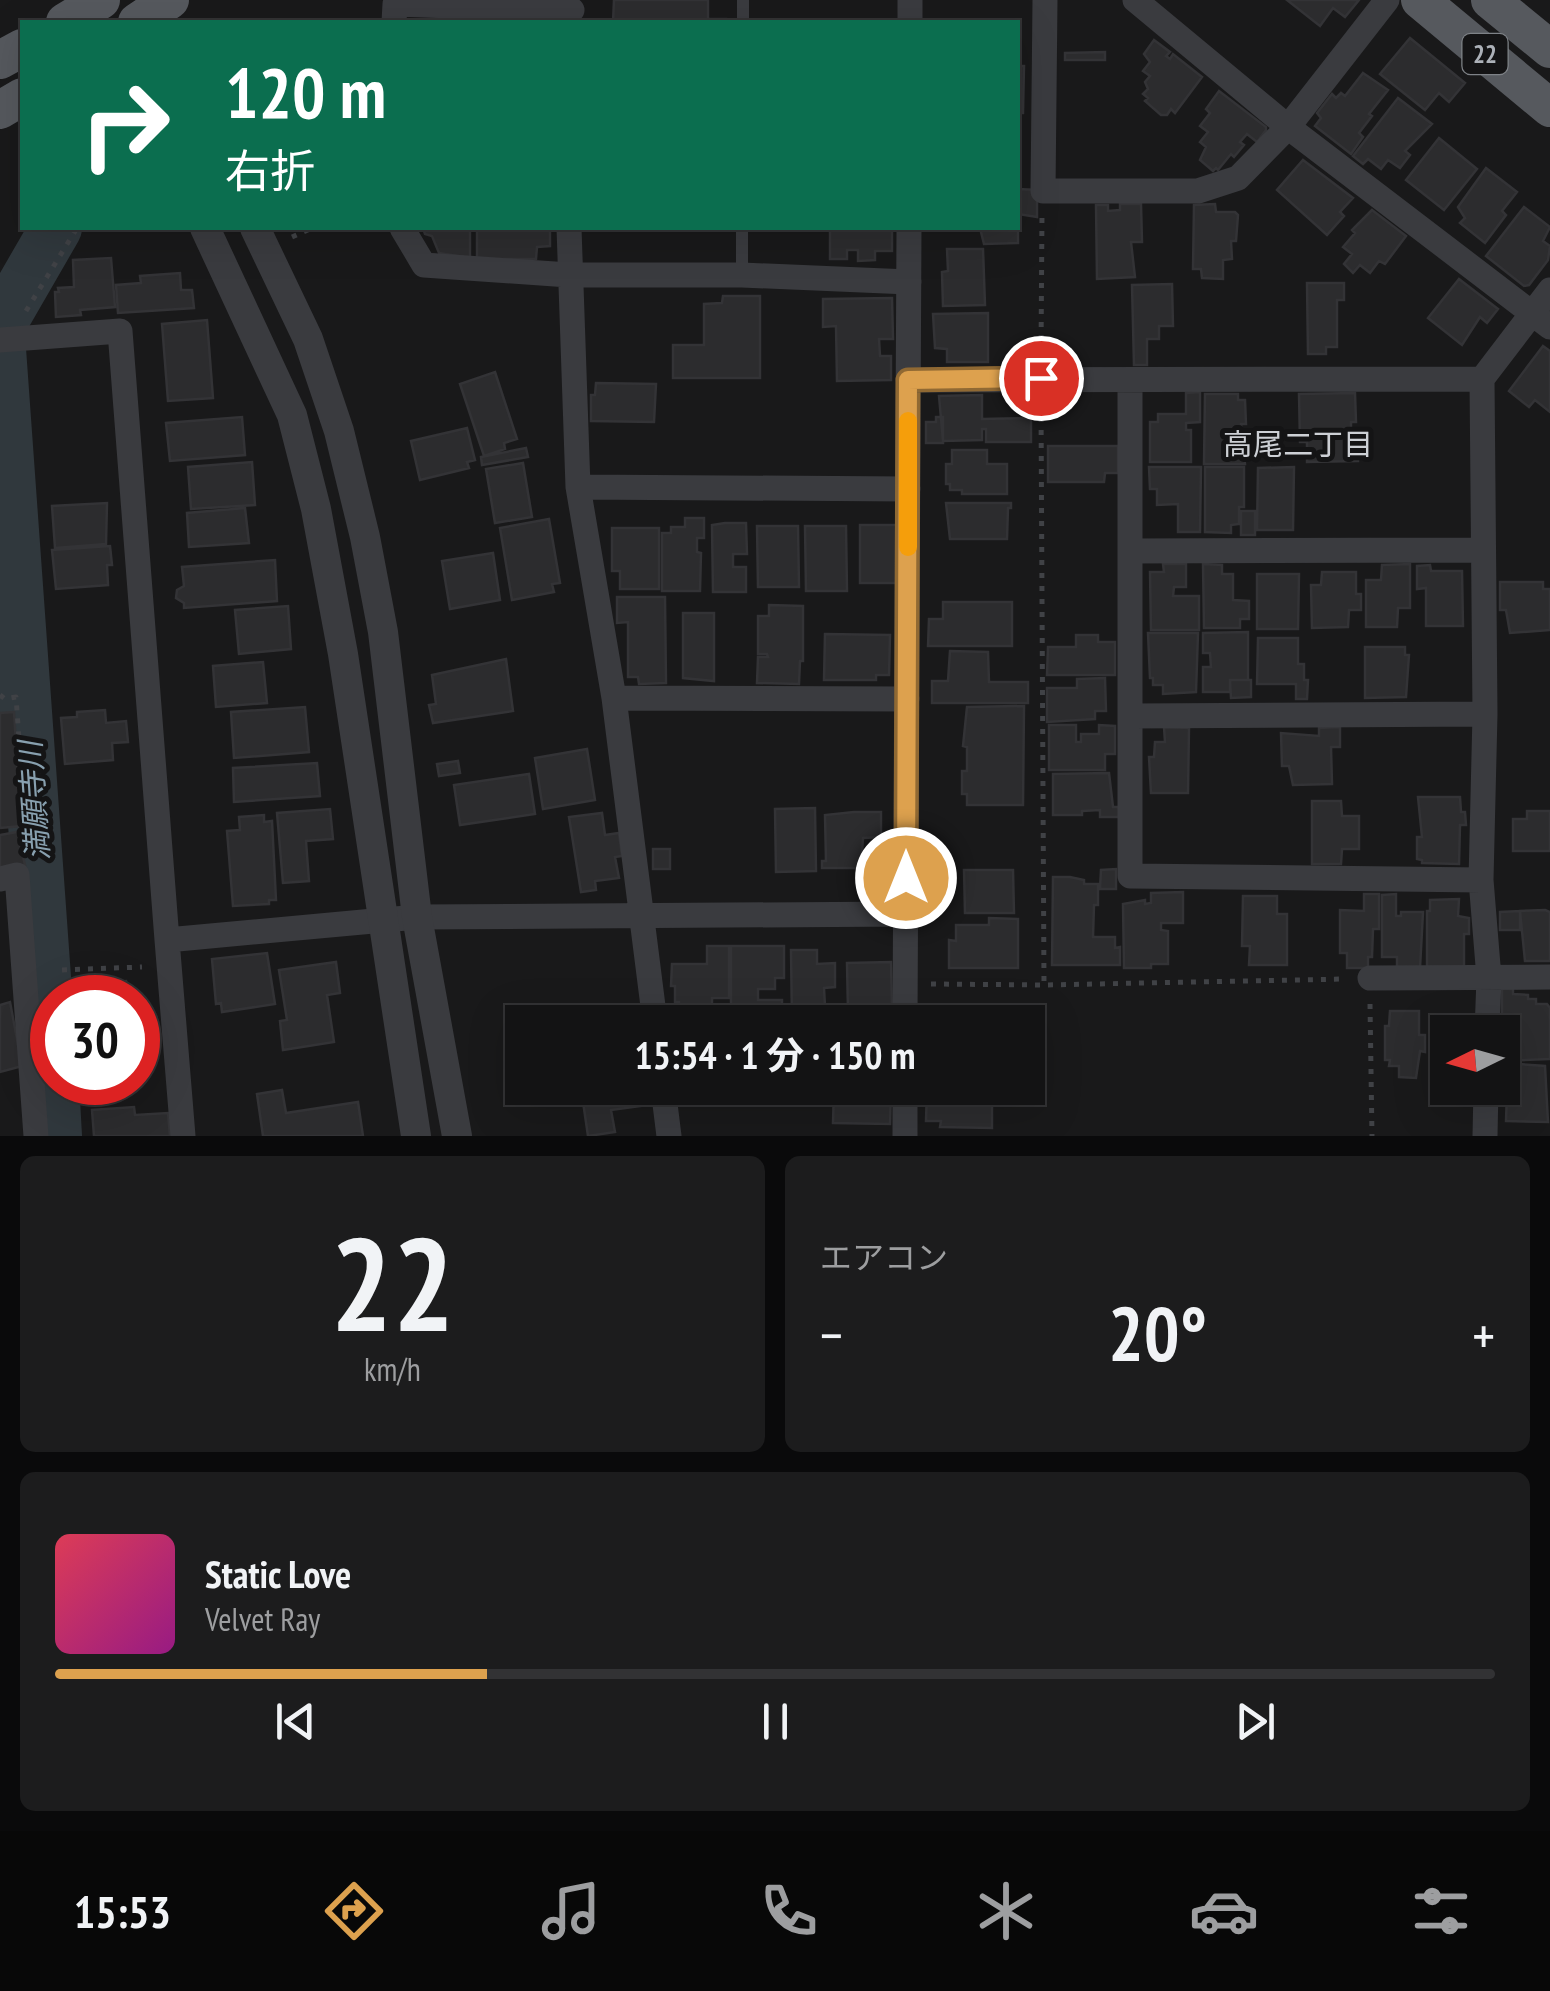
<!DOCTYPE html>
<html lang="ja">
<meta charset="utf-8">
<style>
:root{--surface:#131314;--page:#1c1c1d;--text:#f1f3f6;--muted:#9d9ea0;--line:#323234;--accent:#dda14e}
body{margin:0;font-family:"PT Sans Narrow","Noto Sans JP",sans-serif;background:var(--page);color:var(--text);height:100vh;display:flex;flex-direction:column;font-size:38px;white-space:nowrap}
*{box-sizing:border-box;margin:0}
p{font-size:32px;color:var(--muted)}
.icon{flex:none;width:55px;height:55px;fill:none;stroke:currentColor;stroke-width:2;stroke-linecap:round;stroke-linejoin:round}
.map{position:relative;height:1136px;overflow:hidden}
.side{display:flex;flex-direction:column;gap:20px;padding:20px;background:#0a0a0b;flex:1}
.side>*{flex:none}
.hud{position:absolute;left:20px;top:20px;width:1000px;height:210px;border-radius:0px;box-shadow:0 10px 40px #0002,0 0 0 2px var(--line);background:#0b6e4f;color:#fff;overflow:hidden}
.needle{width:65px;rotate:265deg}
.fabs{position:absolute;left:1430px;top:1015px;display:grid;gap:20px}
.fabs a{display:grid;place-items:center;width:90px;height:90px;border-radius:0px;background:var(--surface);box-shadow:0 10px 40px #0002,0 0 0 2px var(--line);font-size:50px}
.speed{position:absolute;left:30px;top:975px;display:flex;gap:20px;font-size:50px;font-weight:700;text-align:center}
.speed>*{display:grid;place-content:center;width:130px;height:130px;border-radius:50%;background:var(--surface);box-shadow:0 10px 40px #0002,0 0 0 2px var(--line);line-height:1}
.speed .limit{border:15px solid #d22;background:#fff;color:#111}
.pin{position:absolute;display:grid;place-items:center;width:85px;height:85px;color:#fff;margin:-42px;border:5px solid #fff;border-radius:50%;box-shadow:0 2px 10px #0007}
.me{position:absolute;width:110px;margin:-55px;rotate:0deg;stroke-linejoin:round;filter:drop-shadow(0 0 8px #0008)}
.turn{display:flex;align-items:center;gap:35px;height:210px;padding:0 40px;font-size:45px}
.turn .icon{width:130px;height:130px;stroke-width:2.5}
.turn b{display:block;font-size:70px;line-height:85px}
.big{font-size:75px;font-weight:700;line-height:1.1}
.side .tile{flex:1;display:flex;flex-direction:column;justify-content:center;gap:15px;min-width:0;padding:0 35px;border-radius:15px;background:var(--page)}
.side .dial{align-items:center;gap:0}
.dial b{font-size:130px;line-height:1}
.song{display:flex;align-items:center;gap:30px}
.cover{width:120px;height:120px;border-radius:15px;background:linear-gradient(135deg,hsl(350 70% 55%),hsl(310 70% 35%))}
.played{height:10px;border-radius:5px;background:linear-gradient(90deg,var(--accent) 30%,var(--line) 30%)}
.keys{display:flex;justify-content:space-around;direction:ltr}
.heat{display:flex;justify-content:space-between;align-items:center;font-size:55px;direction:ltr}
.side .tiles{flex:1;display:grid;gap:20px;grid-template-columns:1fr 1fr}
.tile:last-child{grid-column:span 2}
.trip{position:absolute;left:505px;top:1005px;width:540px;height:100px;border-radius:0px;background:var(--surface);box-shadow:0 10px 40px #0002,0 0 0 2px var(--line);font-weight:700;line-height:100px;text-align:center}
.menu{display:flex;height:160px;justify-content:space-around;align-items:center;background:#080808;color:var(--muted)}
.menu .icon{width:70px;height:70px}
.menu .selected{color:var(--accent)}
.menu b{font-size:45px;color:var(--text)}
.map>svg:first-child{display:block}
.lines{fill:none;stroke-linecap:round;stroke-linejoin:round}
.river{stroke:#30383d;stroke-width:52}
.building{fill:#2c2c2e;stroke:#333336;stroke-width:2.5}
.path{stroke:#404246;stroke-width:5;stroke-dasharray:5 8;stroke-linecap:butt}
.service{stroke:#3a3b3f;stroke-width:12}
.minor{stroke:#3a3b3f;stroke-width:25}
.tertiary{stroke:#3a3b3f;stroke-width:30}
.primary{stroke:#56595e;stroke-width:38}
.route-casing{stroke:#906933;stroke-width:25}
.route{stroke:#dda14e;stroke-width:18}
.slow{stroke:#f59e0b;stroke-width:18}
.labels{text-anchor:middle;dominant-baseline:central;stroke-width:10;stroke-linejoin:round;paint-order:stroke}
.shield{fill:#141415;stroke:#7e8287;stroke-width:2.5}
.shield-label{font-size:25px;font-weight:bold;fill:#acb1b8}
.neighbourhood-label{font-size:30px;fill:#cdd0d5;stroke:#141415}
.water-label{font-size:30px;font-style:italic;fill:#88a0af;stroke:#141415}
</style>
<div class="map">
<svg width="1550" height="1136" viewBox="0 0 1550 1136">
<rect width="100%" height="100%" fill="#19191a"/>
<g class="lines">
<path class="river" d="M0,325L56,228
M0,349L52,1075
M53,1082L56,1136"/>
</g>
<path class="building" d="M614,0H708V19H726V22H613Z
M1287,0H1359L1345,17L1333,8L1320,26Z
M1410,38L1465,83L1449,102L1439,93L1425,110L1380,74Z
M1154,40L1170,52L1166,56L1170,59L1173,54L1202,77L1175,113L1171,109L1167,115H1161L1145,101L1148,98L1143,94L1148,89L1145,82L1150,76L1143,71L1150,62L1144,54Z
M1105,52V60H1065V53Z
M1018,66H1024L1023,113H1018Z
M1363,73L1388,90L1369,114L1372,116L1359,133L1363,137L1351,154L1315,126L1321,118L1317,113L1332,94L1336,98L1341,93L1345,96Z
M1219,91L1266,127V130L1257,142L1247,134L1240,142L1244,145L1234,157L1231,154L1218,170L1216,168L1213,171L1200,160L1206,147L1200,142L1208,132L1200,126L1210,113L1206,109Z
M1398,98L1432,124L1405,151L1410,155L1400,168L1388,160L1381,169L1368,159L1363,164L1353,156Z
M1439,138L1477,169L1444,210L1406,180Z
M1303,160L1353,198L1340,212L1344,216L1327,235L1277,190Z
M1486,168L1517,192L1502,211L1506,215L1485,243L1460,223L1465,218L1458,207Z
M1018,189L1037,190V217L1018,214Z
M1120,204H1141L1142,242H1131L1135,277L1097,279L1096,205H1108V211L1120,210Z
M1215,204L1216,212H1235L1238,215L1236,241H1231L1232,259L1223,260V279L1202,278L1201,269H1193L1194,205Z
M1524,207L1550,227L1543,241L1550,246L1548,260L1529,285L1524,286L1486,256Z
M1372,210L1406,236L1385,264L1379,261L1370,273L1360,265L1353,273L1344,264L1352,254L1343,247L1355,233L1352,230Z
M1018,224V243L984,244L980,228H1018Z
M423,228H470V258L439,253L432,236L425,234Z
M477,228H550V246L537,247L536,259H477Z
M830,228H892V251H875V260L858,261V250H847V259H830Z
M947,249H983L985,305L943,306L942,272L948,271Z
M111,258L115,307L80,310L81,315L56,317L55,292H59L58,288L74,287L73,260Z
M180,273L181,290H192L194,308L118,313L116,285L141,283L140,276Z
M1459,279L1498,309L1487,323L1480,317L1462,345L1428,318Z
M1307,283H1344V300H1337V347H1326V354H1308Z
M1172,284L1173,326H1159V339H1147V365H1134L1132,285Z
M723,296H760V378H673V345H704V304L722,303Z
M892,298L893,339H879L880,356H891V380L837,381L836,326L823,327V299Z
M988,313V362H947V349L935,348L933,314Z
M207,320L213,398L168,401L162,324Z
M1543,346L1550,351V412L1535,400L1529,407L1509,391Z
M495,372L517,439L504,443L505,449L484,456L460,384Z
M596,383L656,384L654,422L591,421V395H595Z
M1200,392V422L1186,423V430H1191V462H1150V422H1158V414H1186V393Z
M1355,393L1356,422H1351V430H1346V440L1358,439V461L1307,462V442H1300L1299,394Z
M1205,394H1238V400H1245L1246,424H1241L1245,464H1204Z
M982,395V419L1031,418V442H986V429H982V440L943,441L939,396Z
M242,417L245,455L170,461L166,423Z
M936,417H943V443H926V422H936Z
M467,428L475,460L467,462L469,468L420,480L411,441Z
M1048,446H1118V473H1105L1104,482H1048Z
M526,448L528,457L482,465L481,457Z
M952,450H987V464H1007V494H962V490H950V484H946V464H952Z
M252,462L255,505L191,509L188,467Z
M523,463L532,517L495,523L486,469Z
M1149,467H1201L1200,532H1178V504L1157,505V489H1150Z
M1205,467H1244V507H1239V524L1231,525V533L1205,532Z
M1294,467L1293,530H1257L1258,468Z
M107,503L106,544L55,548L52,506Z
M946,503H1011V508H1008L1007,539H950Z
M245,508L249,543L189,547L187,513Z
M1241,511H1255V535H1241Z
M685,518H704V538H697V552L701,553L700,591H662V533H671V527H685Z
M549,519L560,583L552,584L554,592L512,600L500,528Z
M725,523H746L747,554H733V567H746V592H713L712,525Z
M860,525H897V583H860Z
M757,526H798L799,587H758Z
M805,526H846L847,591H806Z
M612,528H659V589H620V571H612Z
M110,546L112,565H107L108,585L56,589L52,550Z
M493,553L500,600L450,609L442,561Z
M275,560L277,601L184,608V603L176,598L177,590L184,586L182,567Z
M275,560L277,601L184,608V603L176,598L177,590L184,586L182,567Z
M1163,564H1186V587H1174L1173,596H1199V630H1151L1150,572H1164Z
M1203,564L1222,565V574H1233V600L1249,601V619H1240V628H1204Z
M1410,564V608H1398L1397,627H1366V580H1381L1382,565Z
M1430,565L1431,571H1462L1463,626H1426V588L1417,589V566Z
M1322,572H1356V594H1361V610H1349L1348,627L1312,628L1311,585H1321Z
M1257,574H1299L1298,629H1257Z
M1500,582H1543V589H1550V630L1510,633L1506,610H1500Z
M617,597H665L666,683L639,684L638,677H628V622L617,623Z
M943,602H1012V646H928L929,619H943Z
M769,605L803,606V661H800L799,684L757,683L758,657H768L767,654H758V616H769Z
M288,606L291,649L239,654L235,610Z
M683,613H714V681L683,678Z
M1248,632V680H1230V692H1203V667H1211L1210,653H1203V633Z
M1148,633H1198L1196,692L1163,694V685H1153V678H1150Z
M825,634L890,635L889,675H876V680H824Z
M1076,635H1098V642H1115V675H1047L1048,647H1076Z
M1258,638H1298V664H1304V680H1308L1307,699H1296V684H1257Z
M1365,647H1405V655H1409L1406,697L1365,698Z
M950,651L988,652L989,682H1028V703H932V681H948Z
M506,659L513,711L433,723L429,705L436,704L432,675Z
M263,662L267,703L216,707L213,666Z
M1105,678L1106,711H1095V719L1047,722V688H1077V679Z
M1230,680H1251V697L1231,698Z
M1024,706L1023,805H967V794H962V771H967V747L963,746L967,707Z
M305,707L309,752L234,758L231,712Z
M105,710L106,723L126,721L128,742L112,743L113,760L65,764L61,718L77,717V712Z
M14,712L21,826L0,828V713Z
M1049,725H1076V742H1081V734H1099V725L1115,726V754H1105V770H1049Z
M1164,727L1189,728L1188,793H1151L1149,757H1154L1155,742H1165Z
M1340,727V747H1331L1332,784L1293,785L1289,766H1282L1281,733L1319,736V728Z
M587,749L595,800L543,809L535,758Z
M458,761L460,773L439,776L437,764Z
M317,763L320,796L234,802L233,768Z
M1109,773L1113,807H1119V817H1100V810L1082,811V815H1053V774Z
M529,774L535,814L460,825L454,785Z
M1418,797H1460L1461,812H1465L1466,825H1460L1459,864L1422,863V860L1417,859V837H1422Z
M1312,801H1341L1342,816H1359V849H1342L1341,864H1312Z
M815,808L816,871L776,872L775,809Z
M330,809L333,839L306,841L309,881L283,883L277,813Z
M1527,811H1550V851H1513V819H1527Z
M854,812H881V837L863,838L861,868H822V861H826L825,815Z
M602,813L605,835L619,833L622,856L615,857L619,878L595,881L596,890L581,892L569,817Z
M264,815V822L272,821L276,900H269V904L233,906L227,831L240,830L239,817Z
M17,832L25,865L0,871V835Z
M653,849H670V869H653Z
M1116,869V889H1100L1101,870Z
M964,870H1013L1014,913H965Z
M1053,877H1070L1084,880V884H1098V905H1094L1093,937H1115V948L1120,947V965H1052Z
M1183,892V923H1161V930L1168,931V964H1151V968H1124L1123,904L1145,900V904L1151,903V893Z
M1364,894H1379V929H1373L1372,957H1368V968H1347V953H1340V910L1364,911Z
M1396,894V916H1401V912H1423L1420,968H1397V957H1382V895Z
M1243,896H1277V914H1287V965H1249L1250,946H1242Z
M1459,899L1458,916L1469,918V934H1464V967H1427V911H1430V900Z
M1545,910L1550,912V961H1525L1520,911Z
M1520,911V930H1500V912Z
M989,918L1018,919V968H949V940L956,941V925H989Z
M707,946H729V998H712V1022H679V1002H675V986H671L672,964H707Z
M731,946H784V978H775V989H758V1000H782V1022H731Z
M791,950H817V964L835,963V987L824,988L825,1006H840L841,1022H792Z
M267,953L275,1004L222,1012L221,1003L216,1004L212,959Z
M336,962L340,993L327,995L334,1042L283,1050L280,1021L287,1020L279,970Z
M891,962L892,1012L848,1013L847,963Z
M126,981L127,998H86L85,985Z
M1502,986H1513V994L1528,995V999H1536V1004H1547L1550,1008V1059L1503,1061L1506,1017H1502Z
M10,1002L22,1066L0,1072V1005Z
M1390,1011H1419V1035H1425V1052L1420,1051L1416,1078L1399,1077V1066H1389L1390,1060H1385V1026H1389Z
M150,1032L152,1055L138,1056V1033Z
M1504,1063L1545,1066L1548,1122L1506,1121L1507,1092L1504,1091L1507,1077H1503Z
M581,1088H645L648,1105L611,1110L615,1132L588,1136Z
M834,1088H891L890,1124L833,1123Z
M927,1088H961V1092L992,1093V1128L940,1127L941,1121H926Z
M282,1090L286,1113L358,1102L363,1136H263L257,1094Z
M134,1107L135,1115L168,1113L170,1136H94L92,1110Z"/>
<g class="lines">
<path class="path" d="M292,237L312,228
M26,311L77,228
M1041,353L1042,214
M1041,404L1044,985
M0,695L5,699L16,697L27,851
M62,970L142,967
M931,984L1044,985L1345,979
M1370,1004L1372,1136"/>
<path class="service" d="M743,22V0
M742,275V228"/>
<path class="minor" d="M1045,0L1043,191H1198L1238,178L1288,127L1387,0
M1135,0L1288,127L1550,327
M394,22L395,4L572,10
M910,22V0
M402,228L424,265L569,275H742L909,282
M569,228L578,487L614,698L655,1022
M0,340L120,331L167,940L417,917L906,914
M908,380L1482,379
M1130,380V876L1481,880
M578,487L908,489
M1132,551L1483,550
M614,698L907,699
M1132,716L1485,714
M0,879L17,875L36,1136
M167,940L183,1136
M1370,978L1550,977
M905,1022L909,228
M1487,1032L1489,978L1481,880L1485,714L1482,379L1550,290
M663,1088L669,1136
M905,1136V1088
M1485,1136L1486,1088"/>
<path class="tertiary" d="M205,228L292,415L316,509L343,654L416,1136
M255,228L308,339L339,431L365,537L383,632L417,917L457,1136"/>
<path class="primary" d="M1420,0L1550,108
M1490,0L1550,49
M65,22L101,0
M137,22L170,0
M0,60L22,48
M0,110L22,97"/>
</g>
<g class="lines">
<g class="route-casing">
<path id="route" d="M906,878L908,380L1041,378"/>
</g>
<use href="#route" class="route"/>
<path class="slow" d="M908,547V421"/>
</g>
<g class="labels">
<rect class="shield" x="1462.5" y="34" width="45" height="40" rx="8"/>
<g class="shield-label">
<text x="1485" y="54">22</text>
</g>
<g class="neighbourhood-label">
<text x="1298" y="443">高尾二丁目</text>
</g>
<g class="water-label">
<text transform="translate(33 801) rotate(-94)">満願寺川</text>
</g>
</g>
</svg>
<div class="fabs">
<a><svg class="needle" viewBox="-14 -14 28 28"><path d="M0-13l5 13h-10z" fill="#e53935"/><path d="M0 13l5-13h-10z" fill="#9d9ea0"/></svg></a>
</div>
<div class="speed"><div class="limit">30</div></div>
<div class="pin" style="left:1041px;top:378px;background:#d93025"><svg class="icon" aria-label="arrive" viewBox="0 0 24 24"><path d="M6 21V4h12l-3 4 3 4H6"/></svg></div>
<svg class="me" style="left:906px;top:878px" viewBox="-20 -20 40 40"><circle r="17" fill="#dda14e" stroke="#fff" stroke-width="3"/><path d="M0-11L8 9 0 5-8 9z" fill="#fff"/></svg>
<div class="trip">15:54 · 1 分 · 150 m</div>
<div class="hud">
<div class="turn"><svg class="icon" aria-label="right" viewBox="0 0 24 24"><path d="M7 20v-9h11M14 6l5 5-5 5"/></svg><div><b>120 m</b>右折</div></div>
</div>
</div>
<section class="side">
<div class="tiles">
<div class="tile dial"><b>22</b><p>km/h</p></div>
<div class="tile"><p>エアコン</p>
<div class="heat"><a>−</a><b class="big">20°</b><a>+</a></div>
</div>
<div class="tile">
<div class="song"><i class="cover"></i><div><b>Static Love</b><p>Velvet Ray</p></div></div>
<div class="played"></div>
<div class="keys"><svg class="icon" aria-label="previous" viewBox="0 0 24 24"><path d="M18 5L8 12l10 7zM5 5v14"/></svg><svg class="icon" aria-label="pause" viewBox="0 0 24 24"><path d="M8 5v14M16 5v14"/></svg><svg class="icon" aria-label="next" viewBox="0 0 24 24"><path d="M6 5l10 7-10 7zM19 5v14"/></svg></div>
</div>
</div>
</section>
<nav class="menu">
<b>15:53</b>
<svg class="icon selected" aria-label="directions" viewBox="0 0 24 24"><path d="M12 3l9 9-9 9-9-9zM9 14v-3h6M13 9l2 2-2 2"/></svg>
<svg class="icon" aria-label="music" viewBox="0 0 24 24"><path d="M9 18V5l10-2v13"/><circle cx="6" cy="18" r="3"/><circle cx="16" cy="16" r="3"/></svg>
<svg class="icon" aria-label="phone" viewBox="0 0 24 24"><path d="M5 4h4l2 5-3 2q2 4 5 5l2-3 5 2v4C11 20 4 13 5 4z"/></svg>
<svg class="icon" aria-label="climate" viewBox="0 0 24 24"><path d="M12 3v18M4 7l16 10M4 17L20 7"/></svg>
<svg class="icon" aria-label="car" viewBox="0 0 24 24"><path d="M5 17H2v-5l4-1 3-4h7l3 4 3 1v5h-3M9 17h6M6 11h13"/><circle cx="7" cy="17" r="2"/><circle cx="17" cy="17" r="2"/></svg>
<svg class="icon" aria-label="filters" viewBox="0 0 24 24"><path d="M4 7h16M4 17h16"/><circle cx="9" cy="7" r="2"/><circle cx="15" cy="17" r="2"/></svg>
</nav>
